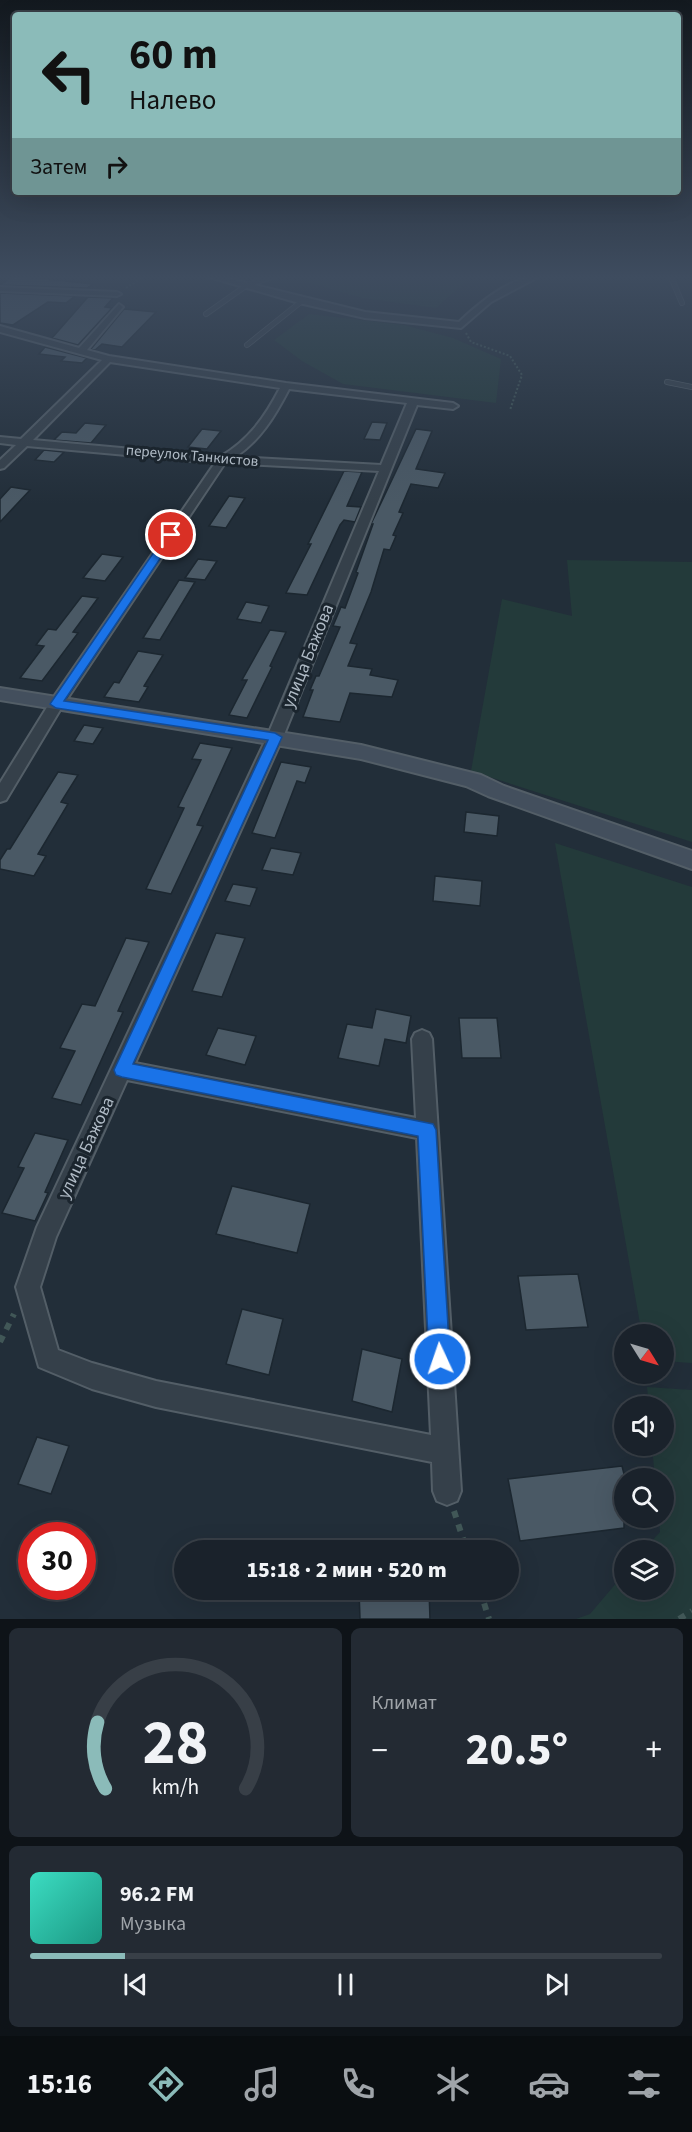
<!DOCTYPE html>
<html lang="ru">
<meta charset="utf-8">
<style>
:root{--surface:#1a222b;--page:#232a33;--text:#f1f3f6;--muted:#9fa4a9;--line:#383f47;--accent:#8bbbb9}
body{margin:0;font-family:"Source Sans 3",sans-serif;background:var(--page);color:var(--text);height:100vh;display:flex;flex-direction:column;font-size:22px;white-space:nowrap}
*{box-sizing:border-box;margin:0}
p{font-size:20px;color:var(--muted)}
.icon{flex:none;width:33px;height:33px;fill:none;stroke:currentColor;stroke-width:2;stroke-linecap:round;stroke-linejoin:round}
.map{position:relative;height:1619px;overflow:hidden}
.side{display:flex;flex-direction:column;gap:9px;padding:9px;background:#0e1318;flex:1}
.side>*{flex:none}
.guide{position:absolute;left:12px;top:12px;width:669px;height:183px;border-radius:6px;box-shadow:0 6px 24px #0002,0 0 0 2px var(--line);background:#8bbbb9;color:#111;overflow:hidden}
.needle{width:39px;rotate:127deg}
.controls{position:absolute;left:614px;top:1324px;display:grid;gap:12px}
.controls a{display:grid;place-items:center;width:60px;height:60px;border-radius:50%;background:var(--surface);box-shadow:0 6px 24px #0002,0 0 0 2px var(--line);font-size:30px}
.speed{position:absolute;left:18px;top:1522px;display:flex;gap:12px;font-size:30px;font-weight:700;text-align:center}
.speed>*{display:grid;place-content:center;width:78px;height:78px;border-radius:50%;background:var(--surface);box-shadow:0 6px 24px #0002,0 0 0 2px var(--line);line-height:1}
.speed .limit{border:9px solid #d22;background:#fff;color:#111}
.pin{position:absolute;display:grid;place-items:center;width:51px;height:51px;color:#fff;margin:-26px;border:3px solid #fff;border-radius:50%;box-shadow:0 2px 6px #0007}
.me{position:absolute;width:66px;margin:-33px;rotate:357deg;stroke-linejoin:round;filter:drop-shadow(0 0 4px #0008)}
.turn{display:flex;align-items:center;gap:21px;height:126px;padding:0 18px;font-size:27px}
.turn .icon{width:78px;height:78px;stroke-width:2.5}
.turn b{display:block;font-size:42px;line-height:51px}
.then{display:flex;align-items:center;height:57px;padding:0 18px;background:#0003;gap:12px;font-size:22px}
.big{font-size:45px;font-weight:800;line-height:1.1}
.side .card{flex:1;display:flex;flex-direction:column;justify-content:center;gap:9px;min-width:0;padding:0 21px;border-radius:9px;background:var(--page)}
.side .dial{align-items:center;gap:0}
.dial svg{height:156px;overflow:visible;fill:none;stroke:var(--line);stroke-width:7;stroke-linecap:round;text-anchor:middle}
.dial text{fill:var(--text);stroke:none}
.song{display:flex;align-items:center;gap:18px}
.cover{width:72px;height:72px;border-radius:9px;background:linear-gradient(135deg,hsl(170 70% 55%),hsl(170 70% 35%))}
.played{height:6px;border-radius:3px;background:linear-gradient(90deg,var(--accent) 15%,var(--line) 15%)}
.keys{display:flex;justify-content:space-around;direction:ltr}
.heat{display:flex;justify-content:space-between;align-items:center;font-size:33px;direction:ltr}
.side .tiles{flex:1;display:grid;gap:9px;grid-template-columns:1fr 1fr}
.card:last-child{grid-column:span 2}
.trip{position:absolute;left:174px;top:1540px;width:345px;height:60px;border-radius:30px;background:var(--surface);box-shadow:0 6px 24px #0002,0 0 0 2px var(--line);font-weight:800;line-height:60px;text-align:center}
.dock{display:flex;height:96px;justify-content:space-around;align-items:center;background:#0a0e11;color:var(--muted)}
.dock .icon{width:42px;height:42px}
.dock .on{color:var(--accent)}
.dock b{font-size:27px;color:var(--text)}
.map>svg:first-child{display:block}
.green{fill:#233a3a}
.building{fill:#4a5965;stroke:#1c2730;stroke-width:1.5}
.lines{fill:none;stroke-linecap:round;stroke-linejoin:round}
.lane-casing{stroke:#535e67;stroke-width:6}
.street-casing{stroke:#535e67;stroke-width:4}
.secondary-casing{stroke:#535e67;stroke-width:4}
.path-far1{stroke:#415757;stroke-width:2;stroke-dasharray:2 2;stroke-linecap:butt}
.path{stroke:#415757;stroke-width:6;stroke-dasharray:7 7;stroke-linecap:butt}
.lane{stroke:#35404a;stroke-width:4.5}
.street{fill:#35404a;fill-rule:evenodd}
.secondary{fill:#434f5d;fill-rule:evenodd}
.route{fill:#1a73e8;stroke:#114b97;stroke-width:1.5}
.labels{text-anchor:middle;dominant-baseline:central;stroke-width:6;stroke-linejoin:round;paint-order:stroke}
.far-street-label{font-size:15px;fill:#b0bbc6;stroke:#1b252e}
.street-label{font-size:18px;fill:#b0bbc6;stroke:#1b252e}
</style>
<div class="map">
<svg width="692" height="1619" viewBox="0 0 692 1619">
<rect width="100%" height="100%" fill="#222e39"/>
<path class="green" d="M289,277H471L436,308L362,298Z
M309,314L404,325L453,338L501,359L496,403L343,384L302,361L274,340Z
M567,560L692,562V842L471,771L502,599L572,616Z
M555,843L692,887V1363L663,1361V1335H642Z
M647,1387L692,1390V1619H576L590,1614L624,1574V1590H663V1551H643L660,1532L659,1518H663V1479H655L652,1446H663V1407H649Z"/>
<path class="building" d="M12,277L37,278L93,284L87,288L0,285Z
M0,293L75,296L66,303L48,302L13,325L0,323Z
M88,297L113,298L105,307L112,308L78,345L52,338Z
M124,309L156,312L122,347L102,344L95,350L91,349Z
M45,347L87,358L82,363L61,361L65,357L39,354Z
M372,422L387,423L380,440L364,439Z
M85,423L106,425L91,443L54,440L62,432L76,433Z
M202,429L221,431L207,449L188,447Z
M416,429L432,431L416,469L445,473L438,488L411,484L399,512L403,513L393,535L396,536L390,550L384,549L371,592L350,643L357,644L348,666L372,669L370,675L398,680L392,697L350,693L340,722L303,717L313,690H310L316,676H319L340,627L333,626L341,607L345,608L358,573L356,572L373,524H371Z
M44,450L64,452L54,462L35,460Z
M344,471L362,472L347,506L361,507L355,522L344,520L340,525L307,595L286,593L311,544H308Z
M11,487L30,490L0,522V499Z
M229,496L245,498L226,528L209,526Z
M102,554L123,557L105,581L83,578Z
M198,559L217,561L205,580L185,578Z
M179,580L195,582L160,640L143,638Z
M82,596L98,598L73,632L78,633L42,681L20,678L44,646L36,645L48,629L56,630Z
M246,602L269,606L261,623L237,619Z
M270,630L286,632L270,666L272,667L247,718L229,715L247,680H242Z
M138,651L163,655L144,686L148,687L139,702L104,697L114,682L119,683Z
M84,725L103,728L93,744L74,741Z
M200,743L232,748L197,825L203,826L171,894L146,889L184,808L178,807L201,760L192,759Z
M281,762L311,767L305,783L297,781L275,838L252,833Z
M58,772L78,775L61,802L68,804L38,854L46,856L34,876L0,869V860L7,849H10Z
M466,812L499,816L497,836L464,832Z
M271,848L301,853L293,875L262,870Z
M435,876L482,881L480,906L433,901Z
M233,884L257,888L250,906L225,901Z
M216,933L245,938L222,997L192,991Z
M126,938L149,942L118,1011L123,1012L81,1105L52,1098L75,1051L60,1048L82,1004L95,1006Z
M376,1009L411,1016L406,1043L385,1039L379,1066L338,1058L347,1024L372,1028Z
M459,1018H497L501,1058H462Z
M218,1028L256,1036L245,1065L206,1055Z
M35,1133L68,1140L45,1192L48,1193L35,1221L2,1213L24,1168L18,1167Z
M232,1186L310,1204L297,1253L216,1234Z
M578,1274L588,1327L526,1330L518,1276Z
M242,1309L283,1319L269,1375L226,1364Z
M362,1349L402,1359L392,1412L352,1401Z
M37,1437L69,1446L51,1494L18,1484Z
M622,1466L624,1474V1528L520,1541L508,1479Z
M359,1590H429L430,1619H360Z"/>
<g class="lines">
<g class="lane-casing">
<path id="lane" d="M671,277L682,303
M206,314L247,285L272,277
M247,345L302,301
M667,382L692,387"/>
</g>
<g class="street-casing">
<path id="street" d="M209,277H222L365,312L459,322C478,304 510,276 538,277L491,302L461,328L365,318L299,303Z
M0,287L117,292L121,294L117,296L0,291Z
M119,304L123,307L87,350L109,356L286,383L453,403L458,406L453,409L417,405L283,737L135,1063L416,1118L412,1039L415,1033L422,1030L429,1033L432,1039L461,1491L457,1501L447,1505L437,1501L433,1491L432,1462L156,1407L92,1389L39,1367L16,1287L37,1227L267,737L379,471L225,463L63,705L6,800L0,802V783L49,704L215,463L27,446L4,468L0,469V460L16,445L0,443V437L21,439L102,360L0,332V326L79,348ZM110,362L280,388C265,417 249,440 220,457L33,440ZM289,389L407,403L381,465L235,457C260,441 275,416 289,389ZM127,1080L417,1138L431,1435L156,1381L92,1363L58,1350L40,1287L56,1237Z"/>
</g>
<g class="secondary-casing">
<path id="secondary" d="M0,688L361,745L481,775L504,786L692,851V869L488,796L466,786L361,759L0,700Z"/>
</g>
<path class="path-far1" d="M126,288L143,277
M466,333L471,342L510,356L522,375L510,410"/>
<path class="path" d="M0,1342L14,1314
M454,1511L467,1551
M480,1590L489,1619
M679,1619L692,1611"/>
<use href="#lane" class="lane"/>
<use href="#street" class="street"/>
<use href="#secondary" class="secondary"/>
</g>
<linearGradient id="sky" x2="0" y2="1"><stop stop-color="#13191f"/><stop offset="0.55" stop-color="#3e4c5f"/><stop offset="1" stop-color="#3e4c5f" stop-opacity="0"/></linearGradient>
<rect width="692" height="504" fill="url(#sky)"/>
<path class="route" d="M167,533L176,535L64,701L275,733L282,737L133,1064L433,1124L436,1130L450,1359L447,1367L440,1370L432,1367L429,1359L418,1136L122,1077L116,1075L114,1070L268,740L56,708L50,704Z"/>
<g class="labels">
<g class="far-street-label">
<text transform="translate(192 456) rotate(5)">переулок Танкистов</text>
</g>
<g class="street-label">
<text transform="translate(308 656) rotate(-68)">улица Бажова</text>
<text transform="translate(86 1148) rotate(-65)">улица Бажова</text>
</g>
</g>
</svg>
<div class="controls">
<a><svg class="needle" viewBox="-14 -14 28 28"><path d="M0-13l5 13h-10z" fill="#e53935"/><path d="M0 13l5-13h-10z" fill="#9fa4a9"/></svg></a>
<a><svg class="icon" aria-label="sound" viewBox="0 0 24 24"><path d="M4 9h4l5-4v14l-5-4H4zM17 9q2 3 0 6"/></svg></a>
<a><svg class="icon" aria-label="search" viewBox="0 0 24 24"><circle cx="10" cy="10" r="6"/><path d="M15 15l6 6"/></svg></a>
<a><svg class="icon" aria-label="layers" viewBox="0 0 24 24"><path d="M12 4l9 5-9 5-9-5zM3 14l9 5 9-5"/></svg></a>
</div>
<div class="speed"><div class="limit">30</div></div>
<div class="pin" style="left:171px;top:535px;background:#d93025"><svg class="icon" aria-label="arrive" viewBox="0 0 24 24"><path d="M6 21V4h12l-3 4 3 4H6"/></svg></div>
<svg class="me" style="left:440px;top:1359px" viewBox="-20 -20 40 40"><circle r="17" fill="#1a73e8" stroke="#fff" stroke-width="3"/><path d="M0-11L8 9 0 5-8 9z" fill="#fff"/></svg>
<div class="trip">15:18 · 2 мин · 520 m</div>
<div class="guide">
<div class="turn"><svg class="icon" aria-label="left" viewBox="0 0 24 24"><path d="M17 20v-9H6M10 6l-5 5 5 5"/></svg><div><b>60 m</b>Налево</div></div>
<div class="then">Затем<svg class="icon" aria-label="right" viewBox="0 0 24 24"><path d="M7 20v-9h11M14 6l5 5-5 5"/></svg></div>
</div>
</div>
<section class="side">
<div class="tiles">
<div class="card dial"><svg viewBox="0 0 100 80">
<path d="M14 69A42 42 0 1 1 86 69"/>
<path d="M14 69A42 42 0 0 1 10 35" stroke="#8bbbb9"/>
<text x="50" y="56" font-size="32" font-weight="700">28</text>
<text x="50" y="72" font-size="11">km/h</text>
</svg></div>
<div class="card"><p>Климат</p>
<div class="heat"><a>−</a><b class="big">20.5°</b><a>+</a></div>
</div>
<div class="card">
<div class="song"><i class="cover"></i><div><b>96.2 FM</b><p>Музыка</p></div></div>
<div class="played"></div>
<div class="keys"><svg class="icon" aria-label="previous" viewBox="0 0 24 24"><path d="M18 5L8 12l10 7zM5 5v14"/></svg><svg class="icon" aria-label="pause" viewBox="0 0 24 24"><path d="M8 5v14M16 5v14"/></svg><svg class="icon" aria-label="next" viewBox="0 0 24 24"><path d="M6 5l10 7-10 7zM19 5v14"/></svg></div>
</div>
</div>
</section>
<nav class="dock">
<b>15:16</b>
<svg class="icon on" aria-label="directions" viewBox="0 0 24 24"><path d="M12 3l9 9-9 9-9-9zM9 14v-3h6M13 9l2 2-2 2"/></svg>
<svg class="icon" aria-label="music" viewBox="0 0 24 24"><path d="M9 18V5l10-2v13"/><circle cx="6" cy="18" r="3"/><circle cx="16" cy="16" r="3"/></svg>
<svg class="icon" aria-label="phone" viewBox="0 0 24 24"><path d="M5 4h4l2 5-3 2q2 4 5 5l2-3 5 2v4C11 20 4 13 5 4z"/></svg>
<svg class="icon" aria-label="climate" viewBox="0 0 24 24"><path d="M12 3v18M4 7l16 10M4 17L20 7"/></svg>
<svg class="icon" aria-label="car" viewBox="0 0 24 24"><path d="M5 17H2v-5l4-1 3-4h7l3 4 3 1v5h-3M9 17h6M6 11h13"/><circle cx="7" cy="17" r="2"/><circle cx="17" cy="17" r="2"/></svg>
<svg class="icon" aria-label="filters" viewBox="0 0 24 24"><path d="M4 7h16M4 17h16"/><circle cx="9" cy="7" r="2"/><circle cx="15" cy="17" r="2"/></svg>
</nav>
